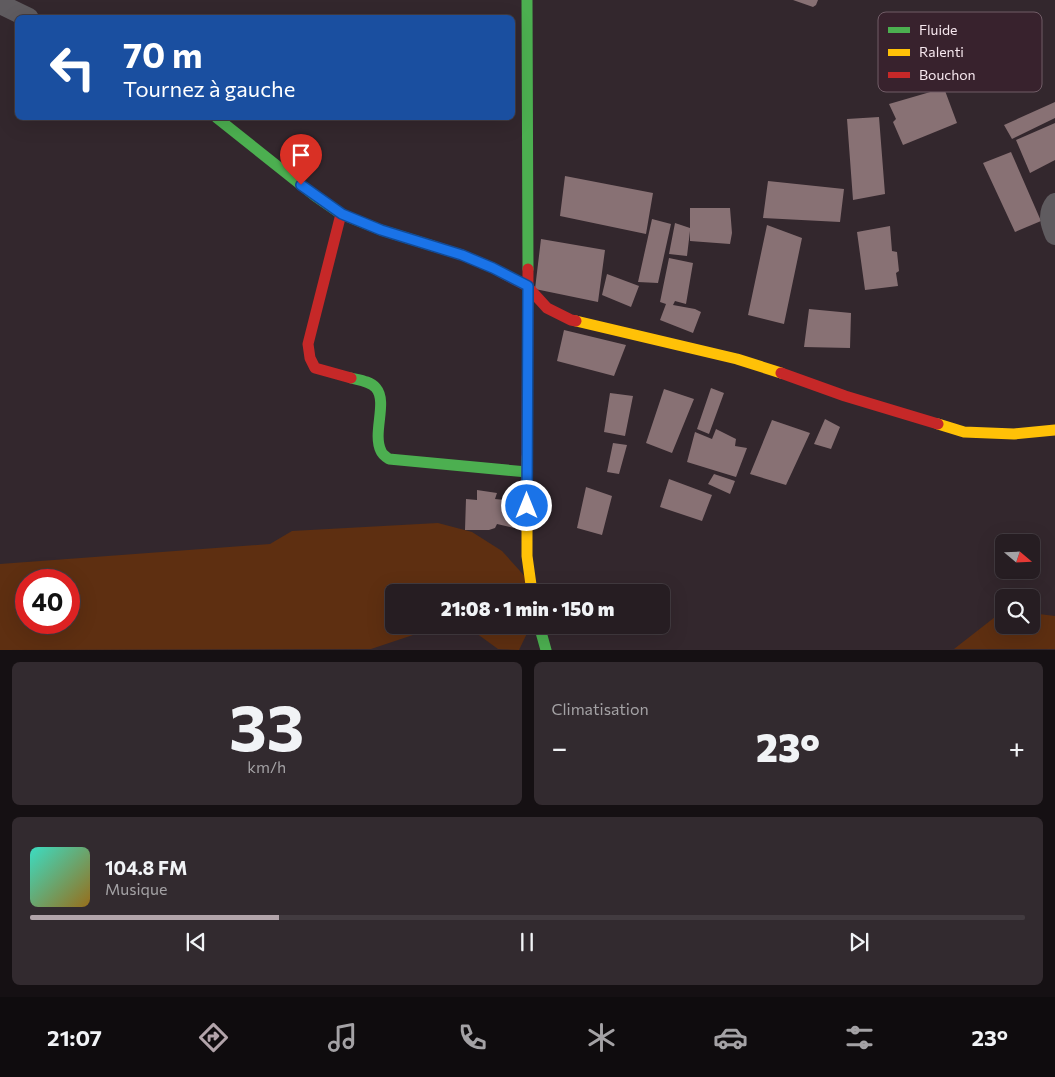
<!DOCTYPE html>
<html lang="fr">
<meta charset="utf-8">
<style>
:root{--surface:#261d22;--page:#322a2f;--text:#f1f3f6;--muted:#a4a2a5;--line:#423b40;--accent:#b2a4aa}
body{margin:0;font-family:Commissioner,sans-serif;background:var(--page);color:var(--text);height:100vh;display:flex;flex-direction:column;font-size:19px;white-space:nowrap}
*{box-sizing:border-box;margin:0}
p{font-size:16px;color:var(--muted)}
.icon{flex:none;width:28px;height:28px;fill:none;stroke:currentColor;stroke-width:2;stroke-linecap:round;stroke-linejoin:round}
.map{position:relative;height:650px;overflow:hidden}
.sheet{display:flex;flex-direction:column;gap:12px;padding:12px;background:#151013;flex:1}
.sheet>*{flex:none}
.guide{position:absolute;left:15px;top:15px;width:500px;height:105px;border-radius:8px;box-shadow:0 5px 20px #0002,0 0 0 1px var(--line);background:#1a4fa0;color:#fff;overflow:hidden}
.needle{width:32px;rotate:109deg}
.controls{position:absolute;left:995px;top:534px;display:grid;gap:10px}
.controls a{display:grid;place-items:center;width:45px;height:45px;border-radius:8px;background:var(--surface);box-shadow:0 5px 20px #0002,0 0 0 1px var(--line);font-size:25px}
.speed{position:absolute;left:15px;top:569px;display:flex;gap:10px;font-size:25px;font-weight:700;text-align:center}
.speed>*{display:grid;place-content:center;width:65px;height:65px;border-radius:50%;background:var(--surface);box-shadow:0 5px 20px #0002,0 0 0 1px var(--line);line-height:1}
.speed .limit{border:8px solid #d22;background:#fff;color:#111}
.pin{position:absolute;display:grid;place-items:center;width:42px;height:42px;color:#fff;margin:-51px -21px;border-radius:50% 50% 50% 0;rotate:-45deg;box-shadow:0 0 5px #0007}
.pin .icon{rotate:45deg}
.me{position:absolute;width:55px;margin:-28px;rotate:0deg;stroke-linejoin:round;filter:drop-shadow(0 0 4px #0008)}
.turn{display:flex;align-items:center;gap:18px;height:105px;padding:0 25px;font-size:22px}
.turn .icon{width:65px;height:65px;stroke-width:2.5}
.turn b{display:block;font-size:35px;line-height:42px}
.big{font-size:38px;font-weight:800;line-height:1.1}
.sheet .widget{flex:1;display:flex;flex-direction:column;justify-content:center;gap:8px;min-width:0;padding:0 18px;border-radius:8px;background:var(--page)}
.sheet .dial{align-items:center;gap:0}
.dial b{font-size:65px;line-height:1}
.song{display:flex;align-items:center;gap:15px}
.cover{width:60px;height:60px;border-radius:8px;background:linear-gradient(135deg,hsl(170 70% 55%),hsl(40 70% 35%))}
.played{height:5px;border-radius:2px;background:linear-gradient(90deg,var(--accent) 25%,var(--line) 25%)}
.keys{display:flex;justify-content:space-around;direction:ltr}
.heat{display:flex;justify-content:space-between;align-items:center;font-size:28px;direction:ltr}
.sheet .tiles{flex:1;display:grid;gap:12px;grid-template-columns:1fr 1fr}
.widget:last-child{grid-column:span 2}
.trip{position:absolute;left:385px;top:584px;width:285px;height:50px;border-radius:8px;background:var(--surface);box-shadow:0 5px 20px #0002,0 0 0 1px var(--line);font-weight:800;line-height:50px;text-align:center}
.tabs{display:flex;height:80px;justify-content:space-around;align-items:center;background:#0f0c0e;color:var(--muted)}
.tabs .icon{width:35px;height:35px}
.tabs .on{color:var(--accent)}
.tabs b{font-size:22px;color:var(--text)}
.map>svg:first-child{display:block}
.green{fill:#5e2f11;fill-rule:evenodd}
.building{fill:#887174}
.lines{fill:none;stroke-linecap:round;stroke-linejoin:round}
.street{stroke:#5f5b5f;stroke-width:20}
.fast{stroke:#4caf50;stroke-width:11}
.slow{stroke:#ffc107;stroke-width:11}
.jam{stroke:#c62828;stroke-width:11}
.route-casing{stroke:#114b97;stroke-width:12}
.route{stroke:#1a73e8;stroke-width:9}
.key{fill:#38222d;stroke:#715d67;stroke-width:1}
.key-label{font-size:14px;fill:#f6e7ee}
</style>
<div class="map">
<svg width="1055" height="650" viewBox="0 0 1055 650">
<rect width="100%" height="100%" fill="#33272d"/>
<path class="green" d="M438,523L472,532L502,551L530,582L532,592H394V625H443L371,649L0,650V564L270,544L292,531ZM26,580H69V622H26Z
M1004,610V625H1031V613L1055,616V649H954Z
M465,625H531L519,650L498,649Z"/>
<path class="building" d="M793,0H818L816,5L813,7Z
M944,88L957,123L903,145L893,122L896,119L889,104Z
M1055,102V118L1012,139L1004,125Z
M879,117L885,194L853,200L847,119Z
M1055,123V160L1030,173L1016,140Z
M1011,152L1041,221L1015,232L983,163Z
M565,176L653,193L646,234L560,216Z
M768,181L844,189L840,222L763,218Z
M690,208H730L732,233L730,244L690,241V231L687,256L669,254L675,223L690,228Z
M652,219L671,224L658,283L638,282Z
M767,225L802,238L784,324L748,315Z
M890,226L892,251L897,252L899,271L896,273L898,286L865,290L857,232Z
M541,239L605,250L598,302L535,289Z
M669,258L693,263L686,304L675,301L673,305L695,309L701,312L693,333L660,320L666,304L660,302Z
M607,274L639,286L631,307L602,295Z
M809,309L851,313L850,348L804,347Z
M564,330L626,345L614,376L557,361Z
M711,388L724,393L709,434L697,429Z
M664,389L694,399L672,453L646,443Z
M610,393L633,396L625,436L604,432Z
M825,419L840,427L831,449L814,444Z
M772,420L810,433L786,485L750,474Z
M716,429L736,439L735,446L747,448L736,477L687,462L695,432L712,439Z
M613,443L627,445L619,474L607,472Z
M714,474L735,481L730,494L708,484Z
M669,479L712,495L702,521L660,507Z
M586,487L612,496L602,535L577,528Z
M477,490L497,493L495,499L515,501L514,528L497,524L495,528L489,530H465L466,499L477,500Z"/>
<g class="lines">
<path class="street" d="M0,4L29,18
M1055,203C1047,213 1050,224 1055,235"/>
<path class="fast" d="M527,0L528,269
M217,118L315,196L341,214L381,230L433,246
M351,378C359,380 370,381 376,388C388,402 372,433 381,451C382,454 386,457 389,459L527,472
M539,625L546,650"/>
<path class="slow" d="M576,321L737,359L781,373
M938,424L964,432L1014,434L1055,430
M527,457V556L532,592"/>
<path class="jam" d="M341,214L308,344L310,358L315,368L351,378
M433,246L462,255L493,268L527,286L547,308L571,320L576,321
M781,373L845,396L938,424
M527,457L528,269"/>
</g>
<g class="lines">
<g class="route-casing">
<path id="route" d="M301,185L342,214L381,230L462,255L493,268L528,286L527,506"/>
</g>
<use href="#route" class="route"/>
</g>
<rect x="878" y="12" width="164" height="80" rx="8" class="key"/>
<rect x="888" y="27" width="22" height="6" fill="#4caf50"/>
<rect x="888" y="49" width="22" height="7" fill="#ffc107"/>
<rect x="888" y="72" width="22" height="6" fill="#c62828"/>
<g class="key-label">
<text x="919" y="35">Fluide</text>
<text x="919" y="57">Ralenti</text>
<text x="919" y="80">Bouchon</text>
</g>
</svg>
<div class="controls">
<a><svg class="needle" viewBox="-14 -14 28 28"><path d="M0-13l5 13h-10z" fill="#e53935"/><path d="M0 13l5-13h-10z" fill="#a4a2a5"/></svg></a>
<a><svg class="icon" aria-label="search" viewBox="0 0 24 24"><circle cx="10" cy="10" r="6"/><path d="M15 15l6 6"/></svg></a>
</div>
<div class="speed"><div class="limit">40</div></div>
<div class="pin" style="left:301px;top:185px;background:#d93025"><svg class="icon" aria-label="arrive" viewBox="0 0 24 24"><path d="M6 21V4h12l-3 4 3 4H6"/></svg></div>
<svg class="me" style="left:527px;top:506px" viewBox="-20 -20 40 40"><circle r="17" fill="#1a73e8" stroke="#fff" stroke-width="3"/><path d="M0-11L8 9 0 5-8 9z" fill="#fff"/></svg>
<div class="trip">21:08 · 1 min · 150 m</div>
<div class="guide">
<div class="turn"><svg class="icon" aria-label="left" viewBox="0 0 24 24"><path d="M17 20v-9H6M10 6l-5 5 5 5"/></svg><div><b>70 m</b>Tournez à gauche</div></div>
</div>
</div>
<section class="sheet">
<div class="tiles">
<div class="widget dial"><b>33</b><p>km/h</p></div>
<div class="widget"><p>Climatisation</p>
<div class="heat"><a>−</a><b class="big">23°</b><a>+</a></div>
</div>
<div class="widget">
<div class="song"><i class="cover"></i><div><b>104.8 FM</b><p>Musique</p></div></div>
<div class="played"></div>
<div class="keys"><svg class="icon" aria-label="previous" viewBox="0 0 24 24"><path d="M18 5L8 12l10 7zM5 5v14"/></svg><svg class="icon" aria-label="pause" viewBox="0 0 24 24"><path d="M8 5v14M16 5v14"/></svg><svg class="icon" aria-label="next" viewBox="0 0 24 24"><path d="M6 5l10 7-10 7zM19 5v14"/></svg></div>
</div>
</div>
</section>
<nav class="tabs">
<b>21:07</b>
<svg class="icon on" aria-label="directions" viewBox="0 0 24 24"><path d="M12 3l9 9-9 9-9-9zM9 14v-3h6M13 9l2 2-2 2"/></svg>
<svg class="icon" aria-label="music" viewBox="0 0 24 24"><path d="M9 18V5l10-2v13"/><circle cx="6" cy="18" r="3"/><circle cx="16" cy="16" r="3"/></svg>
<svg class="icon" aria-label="phone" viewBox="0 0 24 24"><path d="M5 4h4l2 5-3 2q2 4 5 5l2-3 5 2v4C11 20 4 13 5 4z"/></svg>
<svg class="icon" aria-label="climate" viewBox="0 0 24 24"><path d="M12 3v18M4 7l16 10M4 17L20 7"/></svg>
<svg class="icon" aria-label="car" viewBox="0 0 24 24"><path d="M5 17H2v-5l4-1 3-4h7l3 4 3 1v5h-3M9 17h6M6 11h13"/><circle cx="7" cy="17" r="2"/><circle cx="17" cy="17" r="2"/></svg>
<svg class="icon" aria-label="filters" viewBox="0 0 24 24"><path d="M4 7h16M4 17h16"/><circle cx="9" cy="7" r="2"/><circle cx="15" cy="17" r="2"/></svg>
<b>23°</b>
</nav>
